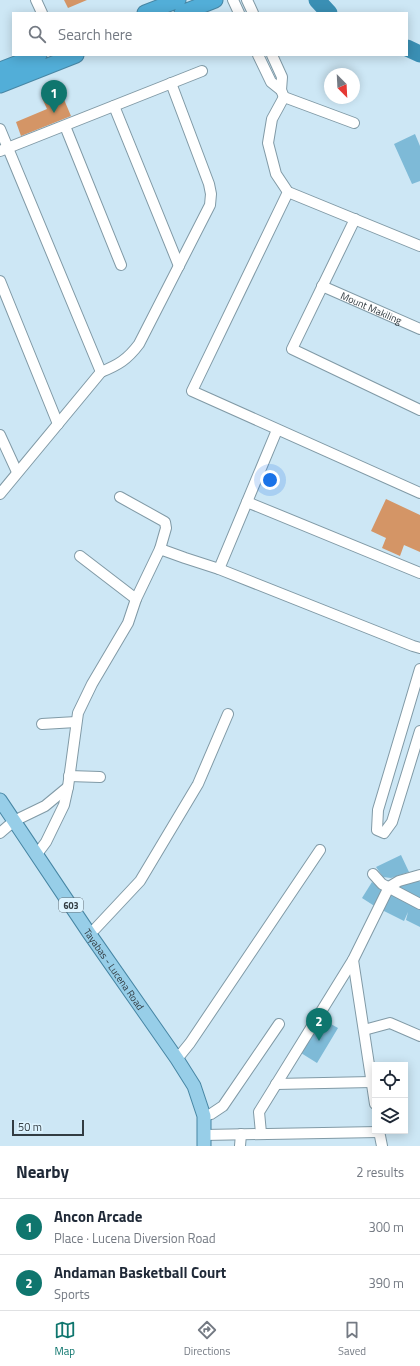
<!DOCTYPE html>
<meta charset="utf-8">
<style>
body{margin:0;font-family:"Titillium Web",sans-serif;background:#f6f6f7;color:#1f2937}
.controls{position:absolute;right:12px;bottom:12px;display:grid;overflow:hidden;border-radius:0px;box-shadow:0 2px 10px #0003}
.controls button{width:36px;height:36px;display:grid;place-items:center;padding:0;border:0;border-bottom:1px solid #e0e1e3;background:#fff;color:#1f2937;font:20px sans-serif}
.compass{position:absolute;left:324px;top:68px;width:36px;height:36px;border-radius:50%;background:#fff;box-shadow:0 2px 10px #0003;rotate:156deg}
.scale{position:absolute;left:12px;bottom:10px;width:72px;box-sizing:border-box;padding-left:4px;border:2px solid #323c42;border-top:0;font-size:11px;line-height:14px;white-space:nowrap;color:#323c42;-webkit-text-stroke:3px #def4ff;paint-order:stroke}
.you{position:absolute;left:270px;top:480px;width:14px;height:14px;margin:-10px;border:3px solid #fff;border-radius:50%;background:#1a73e8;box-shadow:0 0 0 6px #1a73e833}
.badge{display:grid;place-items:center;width:26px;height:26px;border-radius:50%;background:#0f766e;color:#fff;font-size:13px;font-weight:700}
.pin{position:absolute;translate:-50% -33px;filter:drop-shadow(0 1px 2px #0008)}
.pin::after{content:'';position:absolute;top:21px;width:14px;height:12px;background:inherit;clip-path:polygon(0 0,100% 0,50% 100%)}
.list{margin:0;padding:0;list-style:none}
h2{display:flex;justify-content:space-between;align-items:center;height:52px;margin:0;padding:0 16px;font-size:17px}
h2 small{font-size:13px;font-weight:400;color:#747a83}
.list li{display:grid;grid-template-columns:26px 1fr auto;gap:12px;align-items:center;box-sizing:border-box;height:56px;padding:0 16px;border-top:1px solid #e0e1e3}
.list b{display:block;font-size:15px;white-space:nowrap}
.list p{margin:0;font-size:13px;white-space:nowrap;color:#747a83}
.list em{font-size:13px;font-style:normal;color:#747a83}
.icon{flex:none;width:22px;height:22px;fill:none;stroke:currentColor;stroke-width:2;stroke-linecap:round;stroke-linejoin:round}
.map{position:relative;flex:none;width:420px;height:1146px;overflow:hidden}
.search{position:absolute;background:#fff;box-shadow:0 2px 10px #0003;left:12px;right:12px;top:12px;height:44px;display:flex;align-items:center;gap:10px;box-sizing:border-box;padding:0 14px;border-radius:0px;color:#747a83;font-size:15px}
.sheet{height:164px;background:#fff}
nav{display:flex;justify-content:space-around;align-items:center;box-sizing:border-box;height:56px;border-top:1px solid #e0e1e3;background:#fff;font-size:11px;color:#747a83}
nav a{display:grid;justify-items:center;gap:2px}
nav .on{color:#0f766e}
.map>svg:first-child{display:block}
</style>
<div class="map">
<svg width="420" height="1146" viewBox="0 0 420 1146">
<rect width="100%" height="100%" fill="#cde7f5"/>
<!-- green -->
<path fill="#7ebad7" d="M415,134L420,146V181L412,184L394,144Z
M401,855L409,872L391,878L383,877L376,867Z
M417,878L420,882V900L391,888Z
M372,882L386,892L376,907L362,898Z
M393,891L420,906V927L406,920L408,912L404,921L382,910Z
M322,1019L338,1028L317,1063L301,1053Z"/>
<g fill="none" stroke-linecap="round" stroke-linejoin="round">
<!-- river -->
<path stroke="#3a8fb4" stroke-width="17" d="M317,0L329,13
M407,48L420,54"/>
</g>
<!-- building -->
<path fill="#d49566" d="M64,0H87L68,8Z
M60,90L71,116L21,136L16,122L47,109L42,98Z
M386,499L420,515V552L404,545L400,556L382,548L386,538L371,531Z"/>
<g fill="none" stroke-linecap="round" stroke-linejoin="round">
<!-- minor casing -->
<g stroke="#819aa6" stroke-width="12">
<g id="minor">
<path d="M36,0L42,13"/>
<path d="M233,0L239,13"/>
<path d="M247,0L253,13"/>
<path d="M258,55L271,82L281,90L284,97L354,123"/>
<path d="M272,55L282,77L281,90"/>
<path d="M284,97L272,119L268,143L276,174L288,192L420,246"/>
<path d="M114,106L179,266"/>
<path d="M65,126L121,265"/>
<path d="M0,129L101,372"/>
<path d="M0,151L202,71"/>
<path d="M288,192L192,391L420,493"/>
<path d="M355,219L292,349L420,410"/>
<path d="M0,281L58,424"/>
<path id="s1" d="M322,286L420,329"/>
<path d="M0,435L17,472"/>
<path d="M0,494L101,372C118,365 127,360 139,344L210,205L211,194L209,184L171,83"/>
<path d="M120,497L165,522L166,528L160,549"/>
<path d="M247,502L420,573"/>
<path d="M80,556L136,599"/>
<path d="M219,569L277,430"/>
<path d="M420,669L378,810L377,830L384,833L392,822L420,731"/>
<path d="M42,724L76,722"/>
<path d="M69,776L100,777"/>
<path d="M0,833L14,821L45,806L68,787"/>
<path d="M37,854L46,842L64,805L68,787L78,713L92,684L128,623L136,599L160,549L185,558L219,569L413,646L420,648"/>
<path d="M373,874L382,884L420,904"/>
<path d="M89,933L95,929L140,881L198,784L228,714"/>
<path d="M353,960L375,1104"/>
<path d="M364,1030L390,1023L420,1036"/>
<path d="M177,1059L190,1043L320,850"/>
<path d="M276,1084L372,1082"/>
<path d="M204,1116L211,1114L223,1106L279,1024"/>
<path d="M379,1131L382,1146"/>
<path d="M261,1133L259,1112L353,960L389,887L399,881L420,875"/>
<path d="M204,1135L379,1132"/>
<path d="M240,1146L241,1134"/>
</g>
</g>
<!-- major casing -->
<g stroke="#4786a4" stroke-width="15">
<g id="major">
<path id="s2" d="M0,800L89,933L177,1059L194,1086L204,1116V1146"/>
</g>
</g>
<!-- highway casing -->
<g stroke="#4786a4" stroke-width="17">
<path id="highway" d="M145,13L178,0
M182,13L215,0
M0,70L39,55
M0,85L76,55"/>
</g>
<!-- minor -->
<use href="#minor" stroke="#fff" stroke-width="10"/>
<!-- major -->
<use href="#major" stroke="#97cee8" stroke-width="13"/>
<!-- highway -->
<use href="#highway" stroke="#52aed8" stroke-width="15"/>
</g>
<g text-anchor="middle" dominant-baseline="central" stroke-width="3" stroke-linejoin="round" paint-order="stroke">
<!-- shield labels -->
<rect fill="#def4ff" stroke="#66737b" stroke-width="1" x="59" y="898" width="24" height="14" rx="3"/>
<g font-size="9" font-weight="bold" fill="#323c42">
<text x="71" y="905">603</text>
</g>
<!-- street labels -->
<g font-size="10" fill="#323c42" stroke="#def4ff">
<text stroke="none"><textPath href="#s1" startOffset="54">Mount Makiling</textPath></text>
<text stroke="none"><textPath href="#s2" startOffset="204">Tayabas - Lucena Road</textPath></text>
</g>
</g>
</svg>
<div class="controls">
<button><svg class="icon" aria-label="locate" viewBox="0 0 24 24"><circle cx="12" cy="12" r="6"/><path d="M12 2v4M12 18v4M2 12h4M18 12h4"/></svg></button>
<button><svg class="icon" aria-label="layers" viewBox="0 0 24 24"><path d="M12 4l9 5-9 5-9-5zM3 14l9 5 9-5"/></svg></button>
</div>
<svg class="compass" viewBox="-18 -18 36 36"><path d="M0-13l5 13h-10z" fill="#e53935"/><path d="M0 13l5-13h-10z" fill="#747a83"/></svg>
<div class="scale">50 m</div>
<div class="you"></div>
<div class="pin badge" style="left:54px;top:113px">1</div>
<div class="pin badge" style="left:319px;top:1041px">2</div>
<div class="search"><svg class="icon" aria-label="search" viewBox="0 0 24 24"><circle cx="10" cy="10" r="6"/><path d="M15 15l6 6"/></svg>Search here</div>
</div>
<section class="sheet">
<h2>Nearby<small>2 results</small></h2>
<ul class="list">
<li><span class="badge">1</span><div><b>Ancon Arcade</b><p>Place · Lucena Diversion Road</p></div><em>300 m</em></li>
<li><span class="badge">2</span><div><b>Andaman Basketball Court</b><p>Sports</p></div><em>390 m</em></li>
</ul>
</section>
<nav>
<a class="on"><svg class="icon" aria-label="map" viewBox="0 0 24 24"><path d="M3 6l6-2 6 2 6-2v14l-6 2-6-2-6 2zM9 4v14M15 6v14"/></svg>Map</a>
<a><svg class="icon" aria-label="directions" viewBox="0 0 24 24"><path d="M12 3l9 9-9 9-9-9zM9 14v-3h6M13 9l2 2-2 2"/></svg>Directions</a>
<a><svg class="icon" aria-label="saved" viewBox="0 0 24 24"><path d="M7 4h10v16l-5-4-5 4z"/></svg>Saved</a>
</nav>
